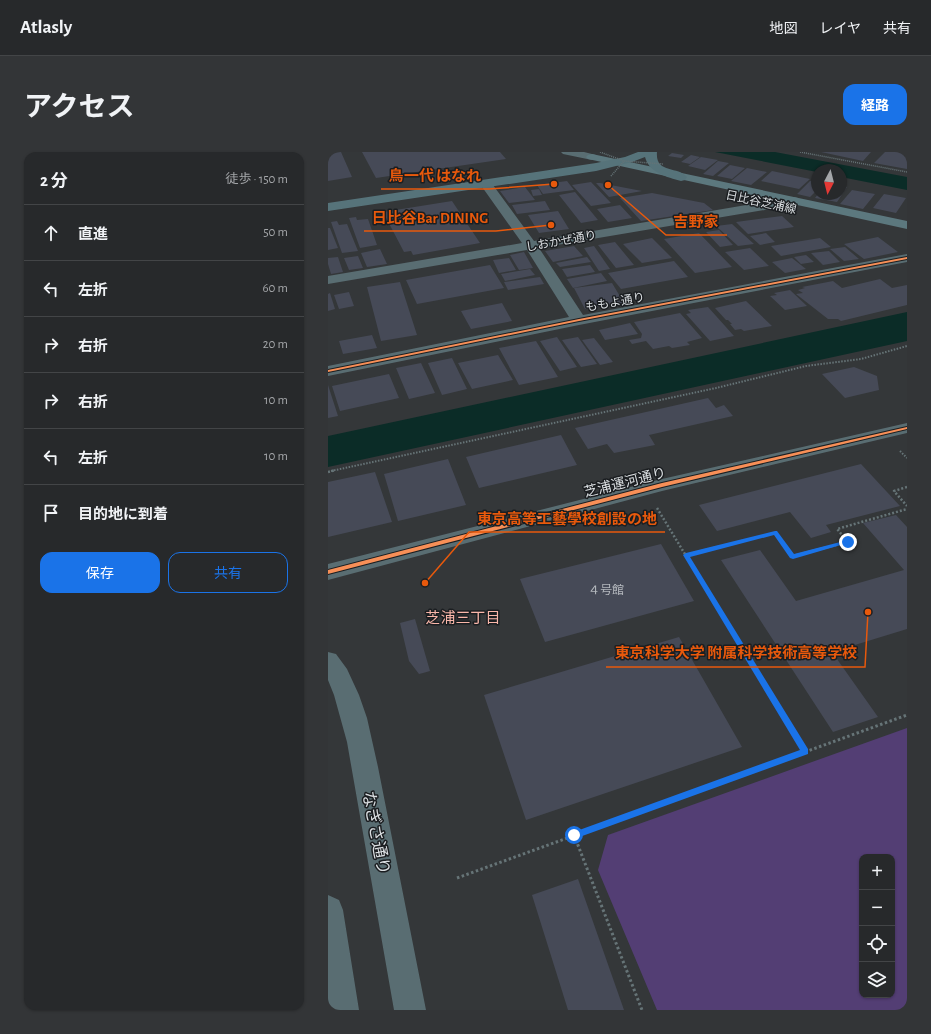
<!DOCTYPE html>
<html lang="ja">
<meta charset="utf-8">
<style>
body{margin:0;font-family:"Alegreya Sans","Noto Sans JP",sans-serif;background:#333537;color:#f1f3f6}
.controls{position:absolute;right:12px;bottom:12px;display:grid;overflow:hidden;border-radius:8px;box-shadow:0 1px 3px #0004}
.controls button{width:36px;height:36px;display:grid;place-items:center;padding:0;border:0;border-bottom:1px solid #434547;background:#27292b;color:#f1f3f6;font:20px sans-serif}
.compass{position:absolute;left:483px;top:12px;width:36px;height:36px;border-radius:50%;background:#27292b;box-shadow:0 1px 3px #0004;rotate:187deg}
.stop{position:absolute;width:12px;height:12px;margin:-9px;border:3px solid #1a73e8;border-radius:50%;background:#fff}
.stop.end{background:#1a73e8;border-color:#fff;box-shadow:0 1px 4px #0008}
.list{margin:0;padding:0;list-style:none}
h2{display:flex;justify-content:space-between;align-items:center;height:52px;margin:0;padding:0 16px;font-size:17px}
h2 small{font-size:13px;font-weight:400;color:#a4a6a9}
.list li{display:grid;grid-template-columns:26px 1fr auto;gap:12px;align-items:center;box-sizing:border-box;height:56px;padding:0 16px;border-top:1px solid #434547}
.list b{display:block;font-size:15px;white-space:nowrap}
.list em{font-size:13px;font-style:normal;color:#a4a6a9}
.actions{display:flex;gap:8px;padding:12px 16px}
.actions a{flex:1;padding:9px 0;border:1px solid #1a73e8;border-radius:12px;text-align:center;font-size:14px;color:#1a73e8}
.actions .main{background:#1a73e8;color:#fff}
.icon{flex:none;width:22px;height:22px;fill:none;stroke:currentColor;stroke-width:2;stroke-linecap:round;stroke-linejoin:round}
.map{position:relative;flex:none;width:579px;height:858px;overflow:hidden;border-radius:12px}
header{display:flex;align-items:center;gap:24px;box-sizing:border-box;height:56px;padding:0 20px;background:#27292b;border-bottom:1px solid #434547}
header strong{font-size:19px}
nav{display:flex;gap:22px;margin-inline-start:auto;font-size:14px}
.intro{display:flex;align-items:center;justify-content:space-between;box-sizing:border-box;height:96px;padding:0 24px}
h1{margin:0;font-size:28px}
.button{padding:10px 18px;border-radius:12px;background:#1a73e8;color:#fff;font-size:14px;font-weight:700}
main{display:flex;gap:24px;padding:0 24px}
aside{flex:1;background:#27292b;border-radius:12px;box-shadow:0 1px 3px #0004}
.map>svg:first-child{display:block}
</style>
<header>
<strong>Atlasly</strong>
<nav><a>地図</a><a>レイヤ</a><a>共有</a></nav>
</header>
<div class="intro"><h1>アクセス</h1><a class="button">経路</a></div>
<main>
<aside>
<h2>2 分<small>徒歩 · 150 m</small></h2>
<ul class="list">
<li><svg class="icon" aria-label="ahead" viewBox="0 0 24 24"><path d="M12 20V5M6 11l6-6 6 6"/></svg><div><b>直進</b></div><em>50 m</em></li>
<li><svg class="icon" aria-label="left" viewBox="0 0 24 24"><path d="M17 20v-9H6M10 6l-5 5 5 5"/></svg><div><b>左折</b></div><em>60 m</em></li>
<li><svg class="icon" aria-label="right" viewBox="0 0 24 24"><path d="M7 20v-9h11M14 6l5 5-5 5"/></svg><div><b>右折</b></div><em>20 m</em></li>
<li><svg class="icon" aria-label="right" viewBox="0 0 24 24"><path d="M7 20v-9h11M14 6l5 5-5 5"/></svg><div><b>右折</b></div><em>10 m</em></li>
<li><svg class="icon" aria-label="left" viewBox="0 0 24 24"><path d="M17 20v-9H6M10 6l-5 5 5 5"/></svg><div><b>左折</b></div><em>10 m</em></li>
<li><svg class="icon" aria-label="arrive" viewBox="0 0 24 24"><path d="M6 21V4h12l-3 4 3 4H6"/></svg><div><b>目的地に到着</b></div></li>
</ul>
<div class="actions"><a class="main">保存</a><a>共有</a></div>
</aside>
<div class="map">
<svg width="579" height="858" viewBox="0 0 579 858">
<rect width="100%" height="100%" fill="#343739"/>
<!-- green -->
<path fill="#533e74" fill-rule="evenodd" d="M579,576V858H329L270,718L280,683ZM534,705H564V843H534Z"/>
<!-- water -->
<path fill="#0b2c27" d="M387,0H447L579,25V38L513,25V18H489V20Z
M579,160V189L0,315V284Z"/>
<!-- building -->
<path fill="#464a57" d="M13,0L24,25L0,29V1Z
M34,0H172L178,7L48,26Z
M493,0H543L535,9Z
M557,0H579V17L546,11Z
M344,1L356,3L353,6L340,4Z
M363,3L372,5L362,12L353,10Z
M373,5L390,8L377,18L360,14Z
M390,9L401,11L385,24L375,22Z
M402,13L417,16L404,27L389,24Z
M419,16L439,20L423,33L403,29Z
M444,19L482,27L471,37L433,29Z
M239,29L246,38L215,42L209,33Z
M482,29L489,30V38L482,45L469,42Z
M263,30L283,51L263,54L244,33Z
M268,31H272L314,39L281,45Z
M513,34L519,35L509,50L487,46L490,42H513Z
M197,35L207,48L181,51L172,39Z
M211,37L214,43L205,44L203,38Z
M524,38L547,42L535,57L512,52Z
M247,40L270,68L253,71L231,43Z
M324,41L376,51L385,58L313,69L292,46Z
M556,42L578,46L568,61L545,56Z
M124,49L152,91L85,103L83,99L76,100L55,60Z
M217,49L222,58L189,62L184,53Z
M292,53L304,66L280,70L269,57Z
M230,59L241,77L211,81L200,63Z
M454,64L466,75L420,82L408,70Z
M28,65L29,68L40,67L49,93L32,96L21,66Z
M9,69L11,73L19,72L30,99L14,101L3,70Z
M404,72L426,92L410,94L388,74Z
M0,76H2L10,96L0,98Z
M391,78L405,93L392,95L378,80Z
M371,81L404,115L367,121L336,87Z
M438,81L447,90L432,93L422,84Z
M550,85L570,100L536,107L516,92Z
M324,86L344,106L314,111L295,92Z
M492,86L503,95L453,104L443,94Z
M287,90L306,113L288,116L270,93Z
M246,94L255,104L225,110L217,99Z
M266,94L282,117L271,119L256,96Z
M517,95L531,107L516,109L502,97Z
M422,96L441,114L416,118L397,100Z
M52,97L59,112L39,115L33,101Z
M501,99L512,110L495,113L483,101Z
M196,100L205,116L191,118L182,103Z
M478,103L486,110L473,112L466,105Z
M30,104L35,116L21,118L16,106Z
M10,105L15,120L3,122L0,112V106Z
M259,105L263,110L232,115L228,111Z
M181,106L188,118L171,121L165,108Z
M464,106L478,117L457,121L444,110Z
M346,109L360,125L293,137L280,121Z
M162,113L176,136L89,152L78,128Z
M262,113L267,120L239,125L234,117Z
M202,117L207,123L177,129L173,122Z
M273,121L279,129L245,136L239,127Z
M212,125L216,132L180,138L176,130Z
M552,127L564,136L579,133V153L513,169L510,167H500L468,142L475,141L470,138L477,136L474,135L505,129L514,136Z
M72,130L89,183L53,189L39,135Z
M284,131L296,151L257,157L246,136Z
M462,138L479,154L457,158L442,144L449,143L446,141Z
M21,140L26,154L11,157L6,143Z
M2,141L7,157L0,159V142Z
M418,149L444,174L416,179L413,177L407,178L402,172H404L400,168H398L387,156Z
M174,151L184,169L143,177L133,159Z
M380,155L406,184L382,189L358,162L363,161L360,158Z
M352,161L374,186L359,190L362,193L344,196L341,194L325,197L318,189L304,192L301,188L313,186L314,182L306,170Z
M302,171L310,182L277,188L271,178Z
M44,183L49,196L15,202L11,189Z
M229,185L249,215L232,219L212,189Z
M250,185L269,212L253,215L234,188Z
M266,186L285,210L272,213L254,188Z
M208,189L230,225L191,233L171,196Z
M170,203L185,228L144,237L130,211Z
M124,206L139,237L114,243L100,211Z
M93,211L107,241L81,247L68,216Z
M526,215L549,224L551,238L517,246L494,222Z
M61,222L71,246L12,259L4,234Z
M0,233L10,264L0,266Z
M380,246L388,256L396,253L405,264L321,283L327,293L286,301L279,292L260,297L247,276Z
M233,283L249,313L151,336L138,305Z
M120,307L138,353L70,369L56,322Z
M533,312L572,354L498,373L503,380L483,386L462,360L389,379L371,353Z
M47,320L64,370L0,385V330Z
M568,363L579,375V477L504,500L550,565L505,580L393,408L432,398L468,449L576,418L535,371Z
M333,392L366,449L217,490L192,427Z
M87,467L102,519L95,521L91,522L81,509L72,471Z
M351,485L414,595L198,668L156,543Z
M250,727L296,858H240L204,743Z"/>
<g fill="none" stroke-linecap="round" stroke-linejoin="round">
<!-- path-far3 -->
<path stroke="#667477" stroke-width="1.5" stroke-dasharray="1 1" stroke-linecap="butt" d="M472,0L579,20"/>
<!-- path-far2 -->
<path stroke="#667477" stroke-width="2" stroke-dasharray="1.5 1.5" stroke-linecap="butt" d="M572,299L579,306
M3,319L388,236L478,214L533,207L579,194"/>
<!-- path-far1 -->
<path stroke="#667477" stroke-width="2.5" stroke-dasharray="2 2" stroke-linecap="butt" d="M0,320L8,318
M579,335L566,339L579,354
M329,356L449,554
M358,403L447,381L465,404L520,390L509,377L579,357"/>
<!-- path -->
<path stroke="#667477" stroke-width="3" stroke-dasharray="2.5 2.5" stroke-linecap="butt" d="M448,553L477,600
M246,683L314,858
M129,726L579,563"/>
<!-- minor -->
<path fill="#596d72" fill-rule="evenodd" d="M233,0H256L268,3L270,5L268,7L264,8L235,2Z
M158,28L162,29L206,89L466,45L470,46L472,49L470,52L466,53L211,96L255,163L579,102V110L251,173L0,224V214L241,165L199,98L0,132V124L194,91L152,32L154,29Z"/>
<!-- tertiary -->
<path fill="#596d72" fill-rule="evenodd" d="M579,271V281L334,339L0,428V412L334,327Z
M0,500L8,502L19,517L31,543L39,566L50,615L98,858H66L19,590L6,543L0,528Z
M0,743L11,748L15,758L31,858H0Z"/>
<!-- secondary -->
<path fill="#5c787e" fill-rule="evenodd" d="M264,2L579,69V77L260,7L258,5L260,3Z"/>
<!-- primary -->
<path fill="#56737a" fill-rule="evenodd" d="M310,0H329C327,22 350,14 359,25L357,28L353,29C339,25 321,21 317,5L304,10L268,19L0,59V51L268,11L297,5Z"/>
<!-- path-bridge -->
<path stroke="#667477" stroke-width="1.5" stroke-dasharray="1 1" stroke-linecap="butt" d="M272,0L296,9L335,12
M283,24L296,9"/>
<!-- cycleway casing -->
<g stroke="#1b1e21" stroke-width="2">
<path id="cycleway" d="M579,105V107L251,169L0,220V218L251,167Z
M579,275V277L334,335L0,422V418L334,331Z"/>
</g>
<!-- cycleway -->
<use href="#cycleway" fill="#f78f57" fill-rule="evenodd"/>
</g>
<!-- route -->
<path fill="#1a73e8" d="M447,379H449L466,402L520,388L523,390L465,407L462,406L446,383L362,405L480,597V602L246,687L243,686L242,683L243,681L472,598L355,403L358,401Z"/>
<g text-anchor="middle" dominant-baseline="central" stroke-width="3" stroke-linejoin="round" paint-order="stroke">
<!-- far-street labels -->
<g font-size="12" fill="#dadee1" stroke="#1b1e21">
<text transform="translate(433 50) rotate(12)">日比谷芝浦線</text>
<text transform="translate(233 89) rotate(-10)">しおかぜ通り</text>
<text transform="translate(287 150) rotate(-10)">ももよ通り</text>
</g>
<!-- number labels -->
<g font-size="12" fill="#b5b9be">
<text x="278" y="438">４号館</text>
</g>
<!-- street labels -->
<g font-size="14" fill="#dadee1" stroke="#1b1e21">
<text transform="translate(297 331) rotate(-14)">芝浦運河通り</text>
</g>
<!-- neighbourhood labels -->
<g font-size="15" fill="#fab7aa" stroke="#1b1e21">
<text x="135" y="466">芝浦三丁目</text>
</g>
<!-- near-street labels -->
<g font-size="17" fill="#dadee1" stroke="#1b1e21">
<text transform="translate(48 681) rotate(79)">なぎさ通り</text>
</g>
</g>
<!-- callouts -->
<path fill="none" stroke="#e8590c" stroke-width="1.5" d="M226 32L161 37H53M223 73L168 79H36M280 33L338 83H399M97 431L141 380H337M540 460L537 515H278"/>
<g fill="#e8590c" stroke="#1b1e21" stroke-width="1.5">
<circle cx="226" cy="32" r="4"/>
<circle cx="223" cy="73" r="4"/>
<circle cx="280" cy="33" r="4"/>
<circle cx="97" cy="431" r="4"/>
<circle cx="540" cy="460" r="4"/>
</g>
<g font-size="15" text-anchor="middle" font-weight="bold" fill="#e8590c" stroke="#1b1e21" stroke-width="3" stroke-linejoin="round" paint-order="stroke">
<text x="107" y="29">鳥一代 はなれ</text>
<text x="102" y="71">日比谷Bar DINING</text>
<text x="368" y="75">吉野家</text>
<text x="239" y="372">東京高等工藝學校創設の地</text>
<text x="408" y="506">東京科学大学 附属科学技術高等学校</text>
</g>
</svg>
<div class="controls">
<button>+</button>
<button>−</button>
<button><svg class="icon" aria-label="locate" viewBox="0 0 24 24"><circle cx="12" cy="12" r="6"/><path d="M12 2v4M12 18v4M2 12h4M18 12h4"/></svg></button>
<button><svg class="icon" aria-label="layers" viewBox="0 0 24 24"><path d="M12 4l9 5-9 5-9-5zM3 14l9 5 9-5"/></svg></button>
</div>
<svg class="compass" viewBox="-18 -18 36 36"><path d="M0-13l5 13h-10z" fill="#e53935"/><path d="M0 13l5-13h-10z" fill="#a4a6a9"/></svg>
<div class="stop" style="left:246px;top:683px"></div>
<div class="stop end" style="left:520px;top:390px"></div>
</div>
</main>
